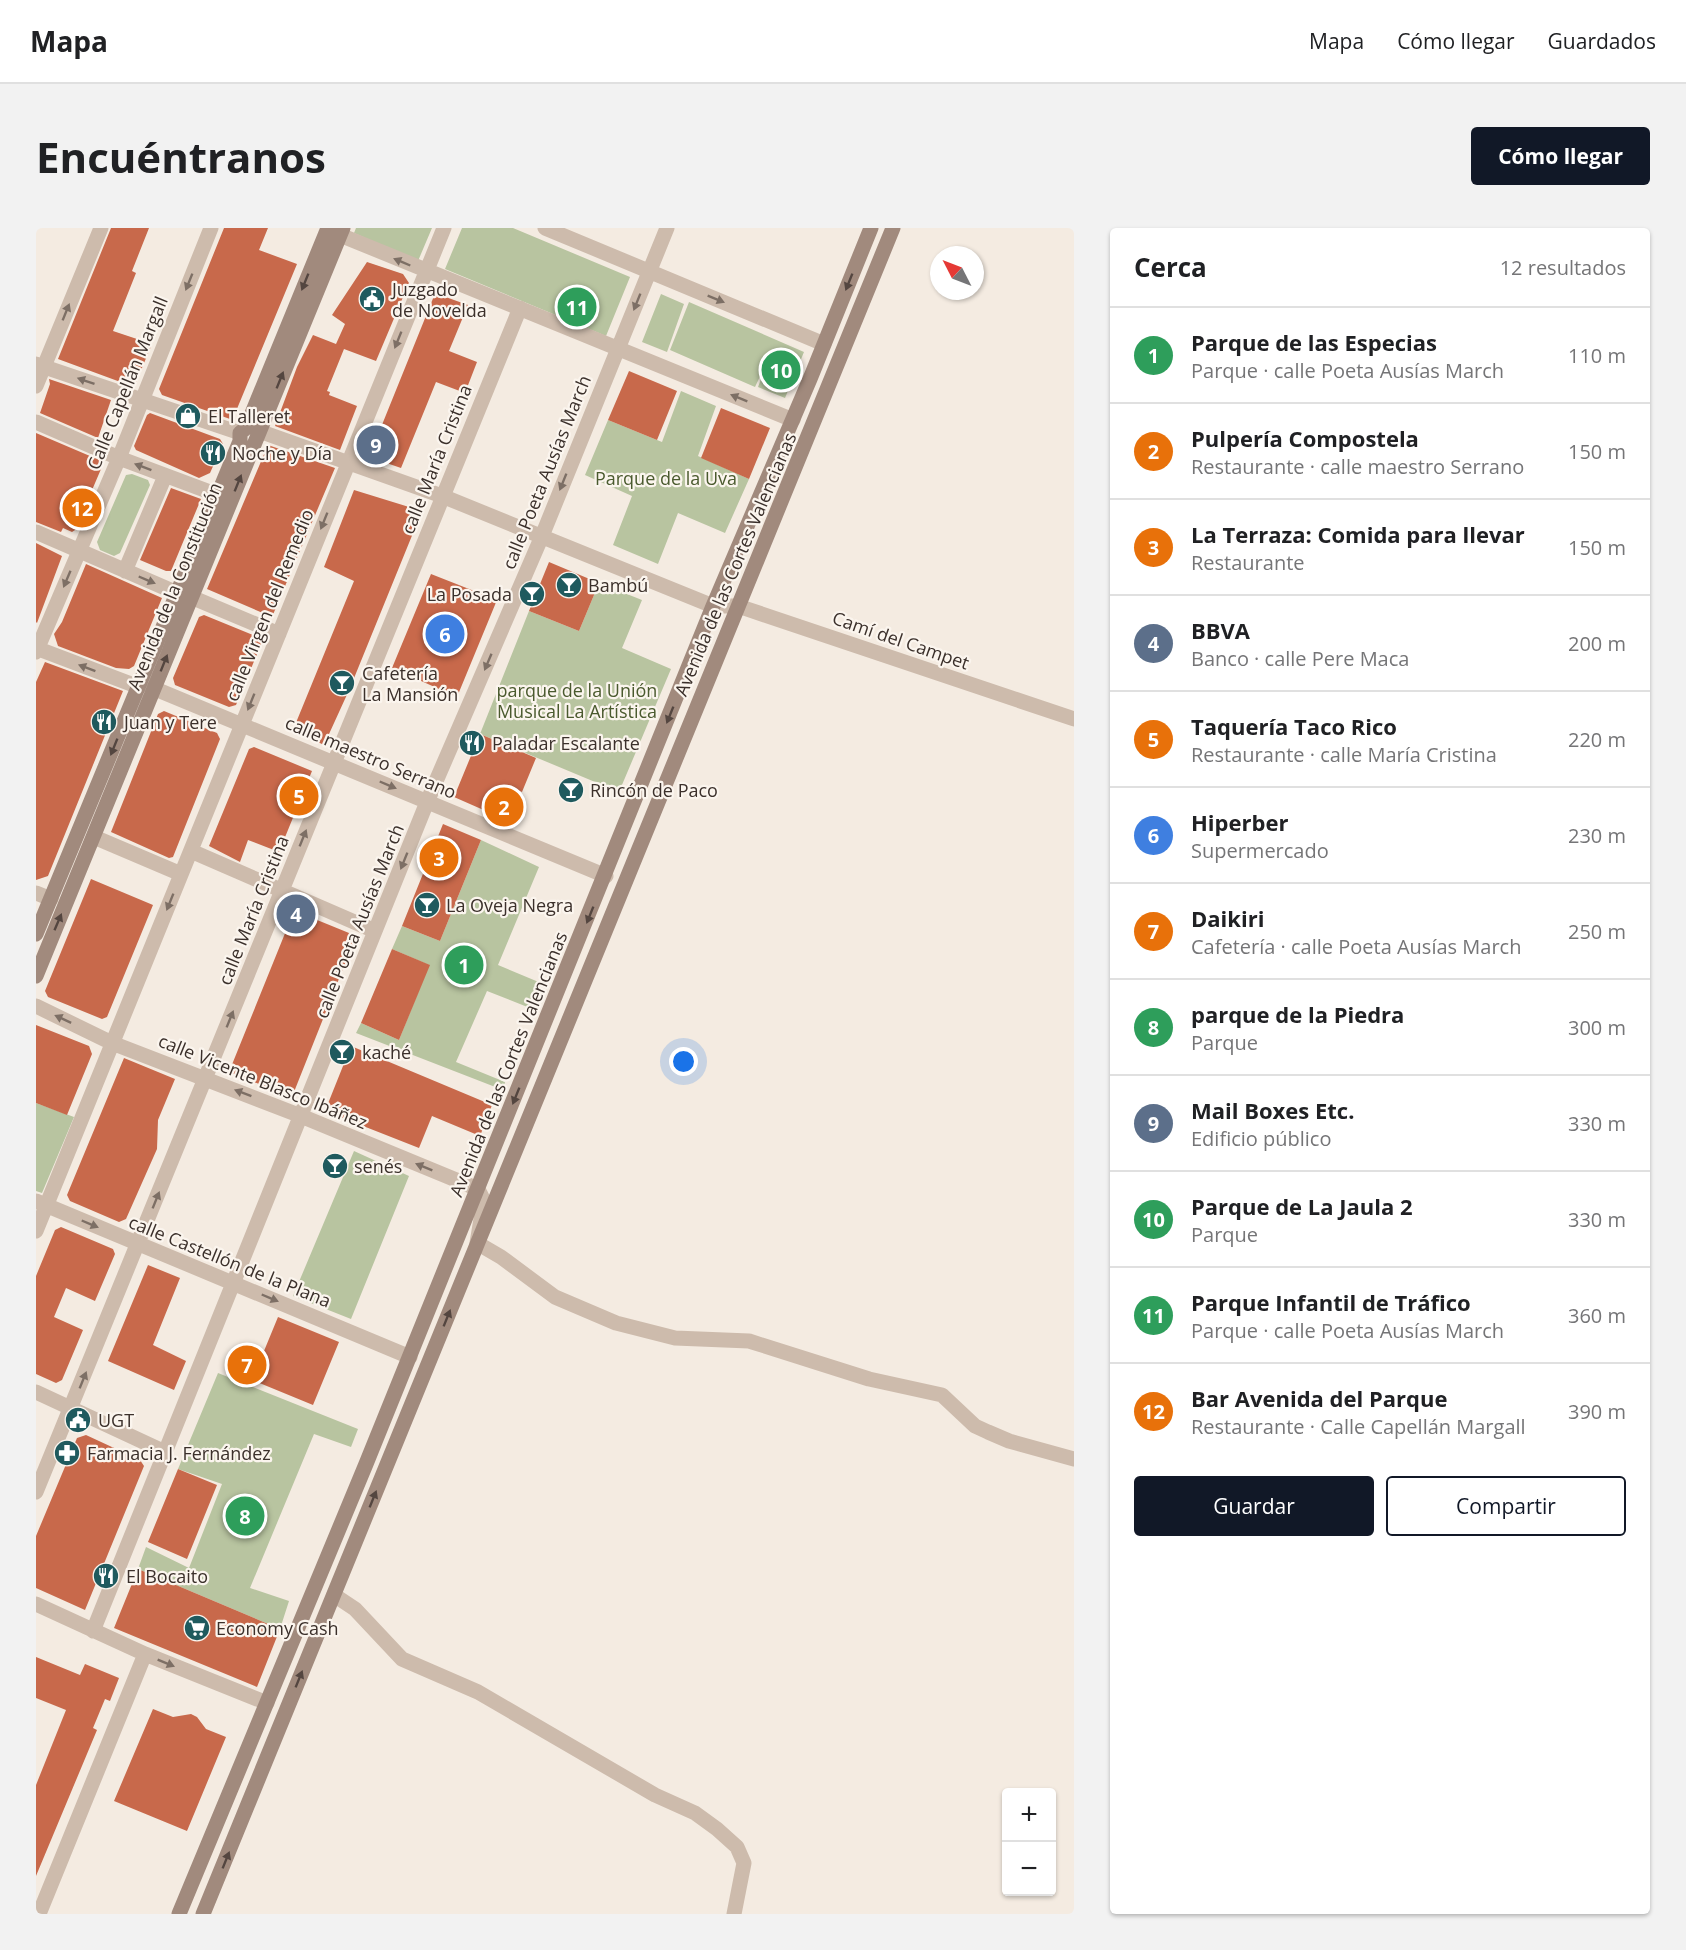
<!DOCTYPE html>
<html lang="es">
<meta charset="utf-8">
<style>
body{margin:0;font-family:"Open Sans",sans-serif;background:#f2f2f2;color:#202124}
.controls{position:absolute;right:18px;bottom:18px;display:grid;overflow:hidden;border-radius:6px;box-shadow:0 2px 4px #0004}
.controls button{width:54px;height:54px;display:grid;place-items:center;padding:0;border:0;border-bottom:2px solid #e0e0e0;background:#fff;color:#202124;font:30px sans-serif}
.compass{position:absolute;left:894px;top:18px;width:54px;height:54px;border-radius:50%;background:#fff;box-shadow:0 2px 4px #0004;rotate:312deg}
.you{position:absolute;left:648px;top:834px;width:21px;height:21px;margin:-15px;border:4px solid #fff;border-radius:50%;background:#1a73e8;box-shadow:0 0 0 9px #1a73e833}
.badge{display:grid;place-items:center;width:39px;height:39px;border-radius:50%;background:#111827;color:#fff;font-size:20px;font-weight:700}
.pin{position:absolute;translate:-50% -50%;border:3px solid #fff;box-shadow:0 2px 6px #0006}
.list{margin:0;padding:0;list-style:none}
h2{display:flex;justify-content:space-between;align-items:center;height:78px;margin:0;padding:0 24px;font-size:26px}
h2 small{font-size:20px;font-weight:400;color:#757577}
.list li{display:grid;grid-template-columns:39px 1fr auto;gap:18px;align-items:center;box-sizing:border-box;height:96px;padding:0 24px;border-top:2px solid #e0e0e0}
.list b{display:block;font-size:22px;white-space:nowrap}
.list p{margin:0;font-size:20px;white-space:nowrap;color:#757577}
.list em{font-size:20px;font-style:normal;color:#757577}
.actions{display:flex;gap:12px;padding:18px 24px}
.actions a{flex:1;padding:14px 0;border:2px solid #111827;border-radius:6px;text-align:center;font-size:21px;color:#111827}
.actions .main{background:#111827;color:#fff}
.map{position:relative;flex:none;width:1038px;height:1686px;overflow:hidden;border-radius:6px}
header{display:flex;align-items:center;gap:36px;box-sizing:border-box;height:84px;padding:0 30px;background:#fff;border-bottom:2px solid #e0e0e0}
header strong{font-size:28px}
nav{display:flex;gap:33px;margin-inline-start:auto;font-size:21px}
.intro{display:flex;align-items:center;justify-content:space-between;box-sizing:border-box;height:144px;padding:0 36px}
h1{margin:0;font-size:42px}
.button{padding:15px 27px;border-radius:6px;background:#111827;color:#fff;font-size:21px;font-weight:700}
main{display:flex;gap:36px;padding:0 36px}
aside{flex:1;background:#fff;border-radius:6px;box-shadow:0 2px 4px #0004}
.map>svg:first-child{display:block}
</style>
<header>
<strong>Mapa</strong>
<nav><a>Mapa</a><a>Cómo llegar</a><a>Guardados</a></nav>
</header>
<div class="intro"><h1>Encuéntranos</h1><a class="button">Cómo llegar</a></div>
<main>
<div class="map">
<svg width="1038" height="1686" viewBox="0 0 1038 1686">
<rect width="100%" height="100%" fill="#f4ebe1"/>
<!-- green -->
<path fill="#b8c4a0" d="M320,0H396L382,33L318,5Z
M426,0H477L594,49L570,108L409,41Z
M625,66L648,76L631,124L606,114Z
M653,74L768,124L749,170L722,159L735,125L719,159L634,122Z
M645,163L680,178L662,228L713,251L689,305L642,285L622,336L577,317L596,268L549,247L572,192L626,214Z
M96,246L112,252L114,257L84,325L78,328L64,322L61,314L90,247Z
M563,355L606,372L586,420L635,441L583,564L444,506L493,383L543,403Z
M445,612L503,639L462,737L505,755L494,780L451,763L420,834L469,854L467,862L320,805L325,795L363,812L393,737L356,721L366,698L404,713Z
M0,875L38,889L6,965L0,963Z
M318,923L373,948L315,1091L257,1068Z
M182,1145L322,1201L315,1219L278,1206L214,1360L253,1373L244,1401L102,1341L110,1319L153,1340L186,1256L142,1241Z"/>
<!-- building -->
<path fill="#c8694b" d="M75,0H113L96,43L100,45L77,103L116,116L98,159L22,131Z
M188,0H232L223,22L261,36L198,188L194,191L126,167L123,161Z
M331,34L367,46L373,55L340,133L308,121L291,163L294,164L293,167L321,178L304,222L239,198L261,139L277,107L300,116L309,96L296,87Z
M404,67L432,77L413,123L441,134L429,165L400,154L365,240L333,229L398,68Z
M593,143L641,163L621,212L572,192Z
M13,151L75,172L62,210L4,185L14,156Z
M685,180L734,200L713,251L665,230Z
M114,185L184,211L187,216L174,245L163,250L100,222L98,218L111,187Z
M0,205L68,234L39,302L36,304L27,300L25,304L0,294Z
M232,217L299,240L236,389L171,361Z
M135,260L165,271L135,343H130L104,332Z
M318,262L386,283L314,460L288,517L257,502L318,353L288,339Z
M0,315L26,328L1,395L0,394Z
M513,334L563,355L543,403L493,383Z
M50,336L126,370L98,438L93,441L80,440L22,418L18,406L26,394Z
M395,346L461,372L421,469L356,440Z
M168,387L222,409L226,414L200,477L193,479L139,457L137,450L163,389Z
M9,434L87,463L12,648L0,652V454Z
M128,483L181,505L184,511L137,629L133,630L75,604L122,486Z
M444,506L500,530L486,564L481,562L468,591L418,569Z
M218,519L276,543L243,624L212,612L204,634L173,618L213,521Z
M407,596L445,612L404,713L366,698Z
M55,651L117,677L71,789L66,791L12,769L9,763Z
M264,685L313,705L318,713L256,869L193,844L256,688Z
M356,721L394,737L363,812L325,795Z
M0,797L53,818L56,826L31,887L0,875Z
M315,818L456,877L444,908L396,888L383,920L289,883Z
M88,830L139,851L122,892L121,921L90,991L83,994L34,973L31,967Z
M25,999L77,1021L79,1026L59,1073L30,1060L18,1089L47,1102L26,1152L20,1155L0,1146V1048L19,1002Z
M112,1037L144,1050L117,1117L150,1133L138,1162L72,1133Z
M242,1089L303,1114L277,1177L216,1152Z
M50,1207L104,1232L108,1238L49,1382L0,1360V1308L41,1210Z
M142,1241L181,1257L151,1331L112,1314Z
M102,1341L244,1401L221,1459L78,1400Z
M0,1429L44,1447L49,1436L83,1450L74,1473L69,1471L57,1500L61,1502L0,1648V1557L30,1482L0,1470Z
M117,1481L137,1489L155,1486L161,1489L170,1501L190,1509L151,1603L78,1573Z"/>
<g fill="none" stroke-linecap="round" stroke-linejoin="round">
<!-- street -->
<path stroke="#cdbbac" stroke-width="15" d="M509,0L788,116
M304,7L757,192
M0,136L204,205
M0,158L65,0
M0,194L83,230L182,267
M223,203L406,268L677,378H702L1038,491
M0,304L141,365
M89,343L129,248
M155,369L243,406
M0,420L103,459
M0,424L83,230L175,0
M117,460L570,648
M58,609L145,646
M155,623L339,703
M0,665L15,671
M0,778L76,815L265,888L442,961L448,973L441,1015L465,1029L519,1069L580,1095L639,1110L713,1113L833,1151L906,1167L939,1198L952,1204L973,1213L1038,1231
M0,973L374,1129
M0,1003L408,0
M0,1164L129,1224
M0,1264L484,80
M298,1367L319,1381L366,1431L442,1464L619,1567L659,1585L681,1601L701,1619L708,1635L698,1686
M0,1376L109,1426L231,1475
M57,1403L391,574L506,308L631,0
M3,1686L109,1426"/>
<!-- secondary -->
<path stroke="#a18a7d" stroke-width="15" d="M0,706L204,213V205L210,200L292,0
M0,748L307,0
M143,1686L330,1236L677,378L774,151L835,0
M167,1686L857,0"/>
</g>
<!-- one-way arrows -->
<defs><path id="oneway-solid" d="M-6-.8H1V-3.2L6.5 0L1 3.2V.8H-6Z" transform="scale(1.5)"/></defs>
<g fill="#7d6f65">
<use href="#oneway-solid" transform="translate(366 34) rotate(-157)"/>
<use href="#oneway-solid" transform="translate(153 54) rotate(112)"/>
<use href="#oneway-solid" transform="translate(680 71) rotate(22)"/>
<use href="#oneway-solid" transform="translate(601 74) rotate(112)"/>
<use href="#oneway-solid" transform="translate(30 84) rotate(-68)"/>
<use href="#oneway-solid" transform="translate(362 112) rotate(112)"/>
<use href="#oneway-solid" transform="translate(50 153) rotate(-161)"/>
<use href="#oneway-solid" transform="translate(703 170) rotate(-158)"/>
<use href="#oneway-solid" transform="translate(107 239) rotate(-159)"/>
<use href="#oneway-solid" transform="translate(527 254) rotate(112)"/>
<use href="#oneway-solid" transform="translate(288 293) rotate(112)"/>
<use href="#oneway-solid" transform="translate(31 351) rotate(113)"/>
<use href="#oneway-solid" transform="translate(111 352) rotate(23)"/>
<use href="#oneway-solid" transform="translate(452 434) rotate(113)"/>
<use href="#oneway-solid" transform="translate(51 440) rotate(-159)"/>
<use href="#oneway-solid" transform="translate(215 474) rotate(112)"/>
<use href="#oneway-solid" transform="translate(352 557) rotate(23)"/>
<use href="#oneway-solid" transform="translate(267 610) rotate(-68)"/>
<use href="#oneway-solid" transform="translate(368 633) rotate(112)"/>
<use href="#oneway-solid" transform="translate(134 674) rotate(112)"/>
<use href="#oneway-solid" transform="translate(27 791) rotate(-155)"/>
<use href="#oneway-solid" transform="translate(194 791) rotate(-68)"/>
<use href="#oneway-solid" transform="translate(207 865) rotate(-159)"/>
<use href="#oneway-solid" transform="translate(388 939) rotate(-158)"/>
<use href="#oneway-solid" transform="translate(120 972) rotate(-68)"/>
<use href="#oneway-solid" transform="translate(54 996) rotate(23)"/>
<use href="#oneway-solid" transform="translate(234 1070) rotate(23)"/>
<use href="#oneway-solid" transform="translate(47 1152) rotate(-68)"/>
<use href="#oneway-solid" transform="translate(130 1435) rotate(22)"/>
</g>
<g fill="#544640">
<use href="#oneway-solid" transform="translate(269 54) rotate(112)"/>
<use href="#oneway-solid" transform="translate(813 54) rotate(112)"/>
<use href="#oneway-solid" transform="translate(244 152) rotate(-68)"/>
<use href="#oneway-solid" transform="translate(202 255) rotate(-68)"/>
<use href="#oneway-solid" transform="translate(128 435) rotate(-68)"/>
<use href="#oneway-solid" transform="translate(634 487) rotate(112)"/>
<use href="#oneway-solid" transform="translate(78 519) rotate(112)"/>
<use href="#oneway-solid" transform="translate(554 687) rotate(112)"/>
<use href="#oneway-solid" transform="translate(22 694) rotate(-67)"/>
<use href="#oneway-solid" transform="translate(480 868) rotate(112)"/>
<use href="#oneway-solid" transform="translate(411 1090) rotate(-68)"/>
<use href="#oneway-solid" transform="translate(337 1271) rotate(-68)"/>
<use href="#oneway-solid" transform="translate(263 1451) rotate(-68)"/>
<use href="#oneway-solid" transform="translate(190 1632) rotate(-68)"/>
</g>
<!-- icons -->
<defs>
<g id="civic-disc" transform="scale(1.35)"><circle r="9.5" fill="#1f5a5e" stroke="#fbf5ee"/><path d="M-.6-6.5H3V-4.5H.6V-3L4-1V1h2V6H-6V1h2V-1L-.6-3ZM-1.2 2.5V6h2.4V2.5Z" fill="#fff"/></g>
<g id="shop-disc" transform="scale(1.35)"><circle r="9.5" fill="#1f5a5e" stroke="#fbf5ee"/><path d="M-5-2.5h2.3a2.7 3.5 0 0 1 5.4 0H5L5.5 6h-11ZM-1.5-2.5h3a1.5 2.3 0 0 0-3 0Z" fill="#fff"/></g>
<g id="restaurant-disc" transform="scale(1.35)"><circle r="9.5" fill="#1f5a5e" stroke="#fbf5ee"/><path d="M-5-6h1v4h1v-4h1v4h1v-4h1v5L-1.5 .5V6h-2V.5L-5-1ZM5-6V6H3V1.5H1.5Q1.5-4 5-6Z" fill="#fff"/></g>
<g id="bar-disc" transform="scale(1.35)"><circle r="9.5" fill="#1f5a5e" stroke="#fbf5ee"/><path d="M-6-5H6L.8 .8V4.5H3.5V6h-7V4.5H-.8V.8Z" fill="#fff"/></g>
<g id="pharmacy-disc" transform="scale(1.35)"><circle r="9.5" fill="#1f5a5e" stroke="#fbf5ee"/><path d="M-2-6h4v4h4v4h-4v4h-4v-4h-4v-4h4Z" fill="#fff"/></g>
<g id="supermarket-disc" transform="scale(1.35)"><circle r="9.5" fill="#1f5a5e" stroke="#fbf5ee"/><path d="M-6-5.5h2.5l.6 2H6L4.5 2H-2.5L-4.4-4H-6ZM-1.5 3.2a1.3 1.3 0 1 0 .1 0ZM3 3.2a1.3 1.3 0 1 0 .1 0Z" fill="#fff"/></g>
</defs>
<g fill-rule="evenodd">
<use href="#civic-disc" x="336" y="71"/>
<use href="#shop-disc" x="152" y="188"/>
<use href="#restaurant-disc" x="177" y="225"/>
<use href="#bar-disc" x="533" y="357"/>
<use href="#bar-disc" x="496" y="366"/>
<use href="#bar-disc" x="306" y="455"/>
<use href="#restaurant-disc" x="68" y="494"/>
<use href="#restaurant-disc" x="436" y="515"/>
<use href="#bar-disc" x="535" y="562"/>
<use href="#bar-disc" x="391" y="677"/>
<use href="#bar-disc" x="306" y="824"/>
<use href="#bar-disc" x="299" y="938"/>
<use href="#civic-disc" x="42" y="1192"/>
<use href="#pharmacy-disc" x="31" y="1225"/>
<use href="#restaurant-disc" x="70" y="1348"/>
<use href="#supermarket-disc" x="161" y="1400"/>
</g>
<g text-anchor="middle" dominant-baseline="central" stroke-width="4.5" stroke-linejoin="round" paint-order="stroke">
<!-- poi labels -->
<g font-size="18" fill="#3b302b" stroke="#fbf5ee" text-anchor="start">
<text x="356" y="61">Juzgado<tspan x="356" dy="21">de Novelda</tspan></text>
<text x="172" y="188">El Talleret</text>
<text x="196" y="225">Noche y Día</text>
<text x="552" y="357">Bambú</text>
<text x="476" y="366" text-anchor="end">La Posada</text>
<text x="326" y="445">Cafetería<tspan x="326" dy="21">La Mansión</tspan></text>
<text x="88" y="494">Juan y Tere</text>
<text x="456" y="515">Paladar Escalante</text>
<text x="554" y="562">Rincón de Paco</text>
<text x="410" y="677">La Oveja Negra</text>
<text x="326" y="824">kaché</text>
<text x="318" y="938">senés</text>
<text x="62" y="1192">UGT</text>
<text x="51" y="1225">Farmacia J. Fernández</text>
<text x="90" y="1348">El Bocaito</text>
<text x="180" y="1400">Economy Cash</text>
</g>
<!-- street labels -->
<g font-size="18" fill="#3b302b" stroke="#fbf5ee">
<text transform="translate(91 155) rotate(-68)">Calle Capellán Margall</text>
<text transform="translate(400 231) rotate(-68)">calle María Cristina</text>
<text transform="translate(510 244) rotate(-68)">calle Poeta Ausías March</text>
<text transform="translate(699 336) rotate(-67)">Avenida de las Cortes Valencianas</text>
<text transform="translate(138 358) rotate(-68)">Avenida de la Constitución</text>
<text transform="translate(233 377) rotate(-68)">calle Virgen del Remedio</text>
<text transform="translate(865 412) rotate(19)">Camí del Campet</text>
<text transform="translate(335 529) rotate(23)">calle maestro Serrano</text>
<text transform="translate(217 682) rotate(-68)">calle María Cristina</text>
<text transform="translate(323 693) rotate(-68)">calle Poeta Ausías March</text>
<text transform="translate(472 836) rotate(-68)">Avenida de las Cortes Valencianas</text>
<text transform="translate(227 853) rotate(22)">calle Vicente Blasco Ibáñez</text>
<text transform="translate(194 1033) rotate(22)">calle Castellón de la Plana</text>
</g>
<!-- park labels -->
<g font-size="18" fill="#4a5a2e" stroke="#fbf5ee">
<text x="630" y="250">Parque de la Uva</text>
<text x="541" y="462">parque de la Unión<tspan x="541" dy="21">Musical La Artística</tspan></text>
</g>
</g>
</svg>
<div class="controls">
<button>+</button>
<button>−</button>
</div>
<svg class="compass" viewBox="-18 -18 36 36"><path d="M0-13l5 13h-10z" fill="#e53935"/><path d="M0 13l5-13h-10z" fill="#757577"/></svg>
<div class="you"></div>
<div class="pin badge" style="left:428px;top:737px;background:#2e9e5b">1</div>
<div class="pin badge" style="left:468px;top:579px;background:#e8710a">2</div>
<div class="pin badge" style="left:403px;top:630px;background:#e8710a">3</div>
<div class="pin badge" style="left:260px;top:686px;background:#5c6f8a">4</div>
<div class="pin badge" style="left:263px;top:568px;background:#e8710a">5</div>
<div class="pin badge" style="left:409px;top:406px;background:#3f7fe0">6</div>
<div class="pin badge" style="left:211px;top:1137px;background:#e8710a">7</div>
<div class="pin badge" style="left:209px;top:1288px;background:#2e9e5b">8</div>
<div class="pin badge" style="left:340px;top:217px;background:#5c6f8a">9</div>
<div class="pin badge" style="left:745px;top:142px;background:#2e9e5b">10</div>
<div class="pin badge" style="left:541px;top:79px;background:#2e9e5b">11</div>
<div class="pin badge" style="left:46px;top:280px;background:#e8710a">12</div>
</div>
<aside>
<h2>Cerca<small>12 resultados</small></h2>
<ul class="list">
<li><span class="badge" style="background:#2e9e5b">1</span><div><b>Parque de las Especias</b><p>Parque · calle Poeta Ausías March</p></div><em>110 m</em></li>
<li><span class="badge" style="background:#e8710a">2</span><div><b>Pulpería Compostela</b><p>Restaurante · calle maestro Serrano</p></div><em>150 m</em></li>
<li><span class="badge" style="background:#e8710a">3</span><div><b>La Terraza: Comida para llevar</b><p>Restaurante</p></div><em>150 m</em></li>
<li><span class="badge" style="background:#5c6f8a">4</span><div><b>BBVA</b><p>Banco · calle Pere Maca</p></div><em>200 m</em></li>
<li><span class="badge" style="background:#e8710a">5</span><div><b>Taquería Taco Rico</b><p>Restaurante · calle María Cristina</p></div><em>220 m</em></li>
<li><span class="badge" style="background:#3f7fe0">6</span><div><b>Hiperber</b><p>Supermercado</p></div><em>230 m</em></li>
<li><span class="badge" style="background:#e8710a">7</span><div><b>Daikiri</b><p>Cafetería · calle Poeta Ausías March</p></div><em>250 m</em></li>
<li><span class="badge" style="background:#2e9e5b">8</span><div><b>parque de la Piedra</b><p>Parque</p></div><em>300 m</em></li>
<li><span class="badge" style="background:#5c6f8a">9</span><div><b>Mail Boxes Etc.</b><p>Edificio público</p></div><em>330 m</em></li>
<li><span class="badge" style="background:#2e9e5b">10</span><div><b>Parque de La Jaula 2</b><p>Parque</p></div><em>330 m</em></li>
<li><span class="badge" style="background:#2e9e5b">11</span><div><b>Parque Infantil de Tráfico</b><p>Parque · calle Poeta Ausías March</p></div><em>360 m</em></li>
<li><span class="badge" style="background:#e8710a">12</span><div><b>Bar Avenida del Parque</b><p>Restaurante · Calle Capellán Margall</p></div><em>390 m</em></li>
</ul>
<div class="actions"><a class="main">Guardar</a><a>Compartir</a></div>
</aside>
</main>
